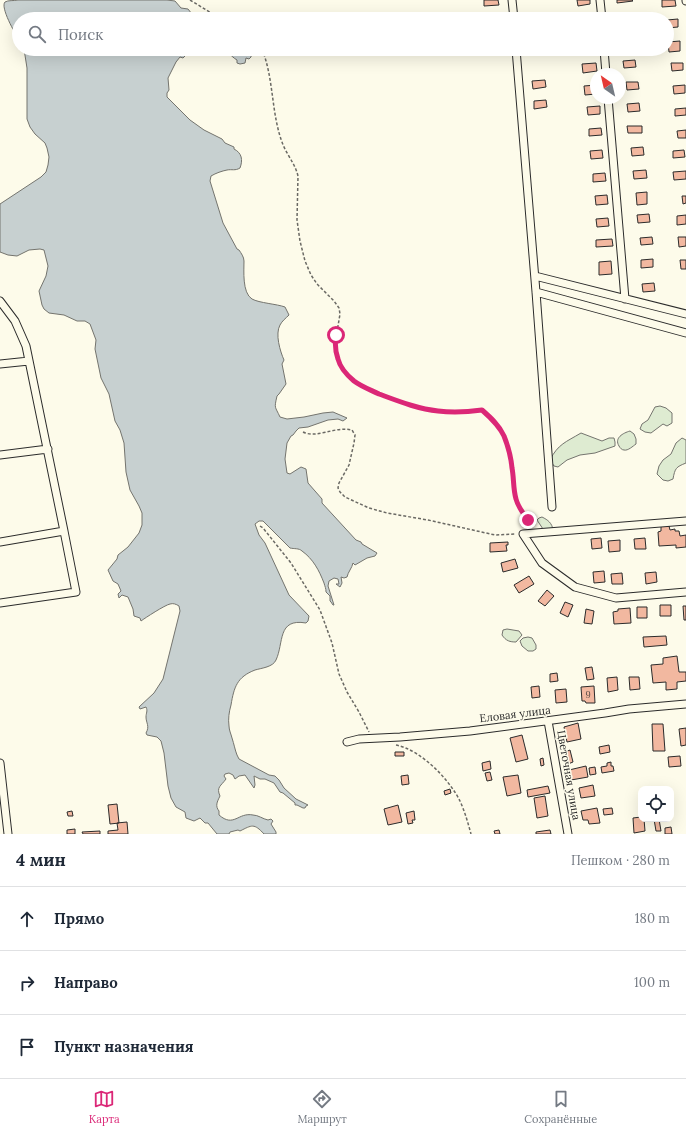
<!DOCTYPE html>
<html lang="ru">
<meta charset="utf-8">
<style>
body{margin:0;font-family:Lora,serif;background:#f2f2f3;color:#1f2937}
.controls{position:absolute;right:12px;bottom:12px;display:grid;overflow:hidden;border-radius:8px;box-shadow:0 4px 16px #0002}
.controls button{width:36px;height:36px;display:grid;place-items:center;padding:0;border:0;border-bottom:1px solid #e0e1e3;background:#fff;color:#1f2937;font:20px sans-serif}
.compass{position:absolute;left:590px;top:68px;width:36px;height:36px;border-radius:50%;background:#fff;box-shadow:0 4px 16px #0002;rotate:326deg}
.stop{position:absolute;width:12px;height:12px;margin:-9px;border:3px solid #db2777;border-radius:50%;background:#fff}
.stop.end{background:#db2777;border-color:#fff;box-shadow:0 1px 4px #0008}
.list{margin:0;padding:0;list-style:none}
h2{display:flex;justify-content:space-between;align-items:center;height:52px;margin:0;padding:0 16px;font-size:17px}
h2 small{font-size:13px;font-weight:400;color:#747a83}
.list li{display:grid;grid-template-columns:26px 1fr auto;gap:12px;align-items:center;box-sizing:border-box;height:64px;padding:0 16px;border-top:1px solid #e0e1e3}
.list b{display:block;font-size:15px;white-space:nowrap}
.list em{font-size:13px;font-style:normal;color:#747a83}
.icon{flex:none;width:22px;height:22px;fill:none;stroke:currentColor;stroke-width:2;stroke-linecap:round;stroke-linejoin:round}
.map{position:relative;flex:none;width:686px;height:834px;overflow:hidden}
.search{position:absolute;background:#fff;box-shadow:0 4px 16px #0002;left:12px;right:12px;top:12px;height:44px;display:flex;align-items:center;gap:10px;box-sizing:border-box;padding:0 14px;border-radius:22px;color:#747a83;font-size:15px}
.sheet{height:244px;background:#fff}
nav{display:flex;justify-content:space-around;align-items:center;box-sizing:border-box;height:56px;border-top:1px solid #e0e1e3;background:#fff;font-size:11px;color:#747a83}
nav a{display:grid;justify-items:center;gap:2px}
nav .on{color:#db2777}
.map>svg:first-child{display:block}
</style>
<div class="map">
<svg width="686" height="834" viewBox="0 0 686 834">
<rect width="100%" height="100%" fill="#fdfbea"/>
<!-- green -->
<path fill="#deebd1" stroke="#74746e" d="M660,406L666,408L672,413V423L667,426L663,424L651,433L645,432L640,429L642,424L648,420L655,407Z
M630,431L634,434L636,439V444C633,446 628,451 624,450C622,450 620,448 619,446C614,438 623,433 630,431Z
M581,433L602,441L609,438H614L615,442V446L595,453L580,455L567,460L558,467L554,466L550,460C558,444 566,442 581,433Z
M682,438L686,440V463C676,467 675,468 673,479L668,481L663,480L657,474L659,466L663,460L671,454L676,443Z
M542,517C548,520 552,523 553,530L543,529L537,520L539,518Z
M507,629L519,631L522,635L516,642C510,642 506,641 502,635L503,630Z
M528,637L532,638L536,645V649L533,651H528L522,646L520,641L523,638Z"/>
<!-- water -->
<path fill="#c7d0d0" stroke="#74746e" d="M18,0H167L175,1L181,8L188,9L192,14L205,19H19V39C15,34 0,7 5,2C8,0 14,1 18,0Z
M24,49H190L189,52L183,58L180,57L176,62L168,78L169,90L167,93V97L190,120L204,130L222,139L225,143L234,147V149C242,153 243,160 240,168C235,171 232,169 227,170C222,171 216,173 211,176L210,181L223,223L237,249L239,250C241,253 244,257 244,261C244,270 242,293 252,299C259,303 277,304 285,307L289,315C286,318 282,321 280,325C275,334 280,351 284,360L282,364L286,384L279,394L277,396C274,409 275,406 280,417L287,419L304,417L323,413L333,412L347,418L343,421L338,419L328,420L308,427L299,428L296,431L293,435L291,436L287,443L285,459L287,473L290,474L301,467L306,469L308,483L322,499V503L356,540L361,542L362,544L377,553L375,556L367,558L355,565L353,563C352,568 348,572 347,577L344,578L341,577L342,583L340,587L336,584H339L338,579L334,578L329,581L328,586L334,605H333L331,602L330,601V596L326,592C326,588 325,587 324,583C319,570 313,559 302,551C299,548 294,549 290,548L263,521H259L255,524L259,535L265,543L289,595L309,616L308,621L306,623C277,618 284,643 276,660C273,667 262,668 255,670C237,677 234,687 231,705C229,712 228,719 229,726C229,730 231,734 232,738C234,744 235,750 237,755L239,759L269,775L275,776L279,780L284,788L296,799L308,805L306,806L305,808H303L297,805H295V803L283,793L280,792L274,783L265,779H260L254,776L255,785L254,788L245,775L239,776L235,779L233,775L229,773L225,774L224,776L226,779C221,786 216,787 220,796C217,802 215,806 219,811V815C234,828 238,812 253,815C258,815 263,819 268,820L271,819L273,821L271,824L276,832V834H264C254,823 252,825 240,831L238,830L230,832L229,834H217L208,823H205L200,818L194,821L186,818L185,812L176,807L171,798L168,786L164,753L161,741L157,737L147,735L146,733C150,726 146,723 146,717C146,713 148,711 146,707L140,709L139,707L154,693L163,679L180,611L179,606C176,604 173,603 170,604C165,605 145,618 141,621L140,618L134,616L133,609L128,597L122,595L119,598L118,594L121,591L118,584L113,581L108,570L117,559L118,555L128,547L139,533L142,525V513L139,506L130,490L126,472L124,443L120,430L115,421L109,394L101,378L95,349L96,340L90,324L85,321H77L64,315L49,313L44,309L42,305L39,291L46,276L48,266L44,250L40,249L29,250L17,256L8,255L0,252V204L41,177L46,172L48,165L49,157L47,148L45,143L35,134L30,127L27,119V68Z
M214,49H252L251,57L249,59L246,58L245,63L240,64L237,63V60C230,56 230,51 221,54L216,50Z"/>
<!-- building -->
<path fill="#f2b8a0" stroke="#2b2b2b" d="M484,0H498L499,5L484,6Z
M577,0H590V4L578,6Z
M617,0H632L633,1L617,3Z
M662,0H675L676,6L662,7Z
M678,19V27L667,28V20Z
M680,41V51L669,52L668,42Z
M582,49H596V50L582,51Z
M620,49H635V53L620,54Z
M635,60L636,67L624,68L623,61Z
M596,63L597,71L583,73L582,64Z
M671,63H683V70L672,71Z
M545,80L546,87L533,89L532,81Z
M626,82H638L639,89L627,90Z
M596,85V94L585,95L584,86Z
M685,85V93L674,94L673,86Z
M546,100L547,107L534,109V101Z
M639,103L640,111L628,112L627,104Z
M600,106V114L588,115L587,107Z
M686,108V115L675,116V109Z
M627,126H642V133H628Z
M601,128L602,135L589,136V129Z
M686,130V138H678L677,131Z
M643,147L644,155L632,156L631,148Z
M602,150L603,158L591,159L590,151Z
M684,150L685,157L673,158V151Z
M646,170L647,178L634,179L633,171Z
M686,171V179L674,180L673,172Z
M605,173L606,181L593,182V174Z
M647,192V204L637,205L636,193Z
M607,195L608,204L596,205L595,196Z
M682,196H686V203L683,204Z
M649,214L650,222L638,223L637,215Z
M686,215V224L677,225V216Z
M608,218L609,226L597,227L596,219Z
M652,237L653,244L641,245L640,238Z
M678,237H686V246L679,247Z
M612,239L613,246L596,247V240Z
M653,259V267L641,268V260Z
M680,260H686V269H681Z
M611,261L612,274L599,275V262Z
M654,283L655,291L643,292L642,284Z
M661,526H669L670,530L675,529V531H679L680,536L686,535V547L676,548V545L659,546L658,532L661,531Z
M601,538L602,548L592,549L591,539Z
M645,538L646,549H635L634,539Z
M620,540V551L609,552L608,541Z
M508,542V545H506L507,551L490,552V543Z
M515,559L518,568L503,572L501,563Z
M604,571L605,582L594,583L593,572Z
M656,572L657,582L646,584L645,573Z
M622,573L623,584H612L611,574Z
M529,576L534,584L519,593L514,585Z
M547,590L554,596L545,606L538,601Z
M565,602L573,605L568,617L560,613Z
M660,605H671V616H660Z
M683,606H686V620H684Z
M637,607H647V618H637Z
M630,608L631,623L614,624L613,612L618,611V609Z
M586,609L594,611L592,624L584,623Z
M666,636L667,645L644,647L643,637Z
M677,656L679,672H686V681L677,682V689L666,690V682L653,683L651,665L663,664V658Z
M592,667L594,679L587,680L585,668Z
M557,673L558,681L550,682V674Z
M617,677L618,690L608,692L607,678Z
M629,677H639L640,689L630,690Z
M539,686L540,697L532,698L531,687Z
M594,686L595,703H586L585,701H582L581,687Z
M566,689L567,702L556,703L555,690Z
M578,723L581,739L567,742L564,727Z
M652,724H663L665,751H653Z
M686,728V745L681,746L679,729Z
M522,735L528,759L516,762L510,738Z
M609,745L610,752L600,754L599,747Z
M570,750L573,762L568,764L565,752Z
M395,752H404V756H395Z
M680,756L681,766L669,767L668,757Z
M543,758L544,765L541,766L540,759Z
M490,761L491,769L483,771L482,763Z
M611,762V766H613L614,771L602,773L601,767L607,766V763Z
M586,766L588,777L571,780L569,770Z
M595,767L596,774L590,775L589,768Z
M490,772L492,780L487,781L485,773Z
M408,775L409,784L402,785L401,776Z
M518,775L521,793L507,796L503,777Z
M593,785L595,796L581,798L579,788Z
M548,786L550,793L528,797L527,790Z
M450,789L451,793L445,795L444,791Z
M545,796L548,816L537,818L534,798Z
M117,804L119,823L110,824L108,805Z
M398,805L402,822L388,825L384,809Z
M597,808L600,823L589,824L588,820H583L581,811Z
M612,808L613,814L604,815L603,809Z
M72,811L73,816H68L67,812Z
M414,811L415,820H412L413,823L408,824L406,813Z
M641,817V819H644L645,831L634,833L633,818Z
M654,819H659L661,831H656Z
M127,822L128,834H108V831L118,830L117,823Z
M671,827L672,834H665V828Z
M75,829V834H67V830Z
M499,830L500,834H495L494,831Z
M550,830L551,834H536V832Z
M100,831V834H83L82,832Z"/>
<g fill="none" stroke-linecap="round" stroke-linejoin="round">
<!-- minor casing -->
<g stroke="#2b2b2b" stroke-width="9">
<path id="minor" d="M512,0L514,19
M600,0L602,19
M686,0V1
M516,49L536,292L552,507
M604,49L606,74
M608,98L625,299
M535,276L686,314
M536,292L686,333
M0,301L15,321L26,346L64,531L0,542
M0,364L29,361
M0,455L48,449
M686,521L523,534L542,563L575,587L616,598L686,592
M0,603L76,592L64,531
M548,721L568,834
M347,742L359,739L400,737L470,731L605,713L629,709L686,704
M0,763L8,834"/>
</g>
<!-- path -->
<path stroke="#6a6964" stroke-width="1.5" stroke-dasharray="3 2" stroke-linecap="butt" d="M190,0L221,19
M262,49C274,79 271,112 282,142C286,154 295,163 298,176L297,220L300,241L305,261L311,275L317,284L334,301L339,308L340,314L335,344L338,359L346,372L354,381L363,386L406,404L439,411L460,412L482,410C490,417 499,425 504,436C508,445 511,457 513,468C514,478 513,489 516,499C518,507 523,513 528,520L525,527
M303,432C317,439 334,426 352,430L355,435L354,443L349,465L339,483L338,488L340,492L345,497L369,508L387,513L428,520L495,535L516,534
M260,526L263,528L291,563L320,610L332,643L339,674L347,692L359,712L369,732
M396,745C421,750 449,779 460,801C465,812 468,823 471,834"/>
<!-- minor -->
<use href="#minor" stroke="#fdfbea" stroke-width="7"/>
</g>
<g fill="none" stroke-linecap="round" stroke-linejoin="round">
<!-- route -->
<path stroke="#db2777" stroke-width="5" d="M336,335C335,342 335,351 338,359C340,367 348,376 354,381C362,387 371,390 379,394C398,401 418,409 438,411C453,413 468,412 482,410C490,417 499,425 504,436C508,446 511,457 512,468C514,478 513,489 516,499C518,507 523,513 528,520"/>
</g>
<g text-anchor="middle" dominant-baseline="central" stroke-width="3" stroke-linejoin="round" paint-order="stroke">
<!-- number labels -->
<g font-size="9" fill="#5d4e48">
<text x="588" y="694">9</text>
</g>
<!-- street labels -->
<g font-size="11" fill="#2b2b2b" stroke="#fdfbea">
<text transform="translate(515 714) rotate(-7)">Еловая улица</text>
<text transform="translate(569 775) rotate(80)">Цветочная улица</text>
</g>
</g>
</svg>
<div class="controls">
<button><svg class="icon" aria-label="locate" viewBox="0 0 24 24"><circle cx="12" cy="12" r="6"/><path d="M12 2v4M12 18v4M2 12h4M18 12h4"/></svg></button>
</div>
<svg class="compass" viewBox="-18 -18 36 36"><path d="M0-13l5 13h-10z" fill="#e53935"/><path d="M0 13l5-13h-10z" fill="#747a83"/></svg>
<div class="stop" style="left:336px;top:335px"></div>
<div class="stop end" style="left:528px;top:520px"></div>
<div class="search"><svg class="icon" aria-label="search" viewBox="0 0 24 24"><circle cx="10" cy="10" r="6"/><path d="M15 15l6 6"/></svg>Поиск</div>
</div>
<section class="sheet">
<h2>4 мин<small>Пешком · 280 m</small></h2>
<ul class="list">
<li><svg class="icon" aria-label="ahead" viewBox="0 0 24 24"><path d="M12 20V5M6 11l6-6 6 6"/></svg><div><b>Прямо</b></div><em>180 m</em></li>
<li><svg class="icon" aria-label="right" viewBox="0 0 24 24"><path d="M7 20v-9h11M14 6l5 5-5 5"/></svg><div><b>Направо</b></div><em>100 m</em></li>
<li><svg class="icon" aria-label="arrive" viewBox="0 0 24 24"><path d="M6 21V4h12l-3 4 3 4H6"/></svg><div><b>Пункт назначения</b></div></li>
</ul>
</section>
<nav>
<a class="on"><svg class="icon" aria-label="map" viewBox="0 0 24 24"><path d="M3 6l6-2 6 2 6-2v14l-6 2-6-2-6 2zM9 4v14M15 6v14"/></svg>Карта</a>
<a><svg class="icon" aria-label="directions" viewBox="0 0 24 24"><path d="M12 3l9 9-9 9-9-9zM9 14v-3h6M13 9l2 2-2 2"/></svg>Маршрут</a>
<a><svg class="icon" aria-label="saved" viewBox="0 0 24 24"><path d="M7 4h10v16l-5-4-5 4z"/></svg>Сохранённые</a>
</nav>
